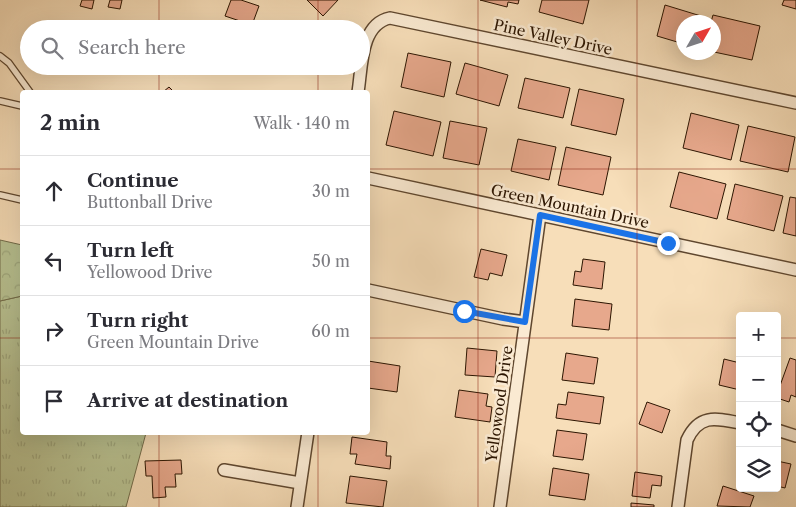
<!DOCTYPE html>
<meta charset="utf-8">
<style>
body{margin:0;font-family:"Libre Caslon Text",serif;background:#f7f7f7;color:#2b2b33}
.controls{position:absolute;right:15px;bottom:15px;display:grid;overflow:hidden;border-radius:5px;box-shadow:0 5px 20px #0002}
.controls button{width:45px;height:45px;display:grid;place-items:center;padding:0;border:0;border-bottom:1px solid #e1e1e2;background:#fff;color:#2b2b33;font:25px sans-serif}
.compass{position:absolute;left:676px;top:15px;width:45px;height:45px;border-radius:50%;background:#fff;box-shadow:0 5px 20px #0002;rotate:51deg}
.stop{position:absolute;width:15px;height:15px;margin:-11px;border:4px solid #1a73e8;border-radius:50%;background:#fff}
.stop.end{background:#1a73e8;border-color:#fff;box-shadow:0 1px 5px #0008}
.list{margin:0;padding:0;list-style:none}
h2{display:flex;justify-content:space-between;align-items:center;height:65px;margin:0;padding:0 20px;font-size:21px}
h2 small{font-size:16px;font-weight:400;color:#7c7c81}
.list li{display:grid;grid-template-columns:32px 1fr auto;gap:15px;align-items:center;box-sizing:border-box;height:70px;padding:0 20px;border-top:1px solid #e1e1e2}
.list b{display:block;font-size:19px;white-space:nowrap}
.list p{margin:0;font-size:16px;white-space:nowrap;color:#7c7c81}
.list em{font-size:16px;font-style:normal;color:#7c7c81}
.icon{flex:none;width:28px;height:28px;fill:none;stroke:currentColor;stroke-width:2;stroke-linecap:round;stroke-linejoin:round}
.map{position:relative;flex:none;width:796px;height:507px;overflow:hidden}
.search{position:absolute;background:#fff;box-shadow:0 5px 20px #0002;left:20px;top:20px;width:350px;height:55px;display:flex;align-items:center;gap:12px;box-sizing:border-box;padding:0 18px;border-radius:28px;color:#7c7c81;font-size:19px}
.panel{position:absolute;background:#fff;box-shadow:0 5px 20px #0002;left:20px;top:90px;width:350px;height:345px;border-radius:5px}
.map>svg:first-child{display:block}
</style>
<div class="map">
<svg width="796" height="507" viewBox="0 0 796 507">
<defs>
<pattern id="grass-tufts" width="24" height="20" patternUnits="userSpaceOnUse" patternTransform="scale(1.25)"><rect width="24" height="20" fill="#b8c292"/><path d="M3 7l-1-3M5 7V3M7 7l1-3M15 17l-1-3M17 17v-4M19 17l1-3" fill="none" stroke="#9ea67c"/></pattern>
<pattern id="forest-crowns" width="20" height="18" patternUnits="userSpaceOnUse" patternTransform="scale(1.25)"><rect width="20" height="18" fill="#b8c292"/><path d="M2 6a3 3 0 1 1 6 0M12 15a3 3 0 1 1 6 0" fill="none" stroke="#9ea67c"/></pattern>
</defs>
<rect width="100%" height="100%" fill="#f7deb9"/>
<filter id="stains"><feTurbulence type="fractalNoise" baseFrequency=".004" numOctaves="4"/><feColorMatrix values="0 0 0 0 .2 0 0 0 0 .09 0 0 0 0 .02 0 0 0 .5 -.17"/></filter>
<radialGradient id="worn" r=".72"><stop offset=".6" stop-color="#630" stop-opacity="0"/><stop offset="1" stop-color="#630" stop-opacity=".3"/></radialGradient>
<!-- grass -->
<path fill="url(#grass-tufts)" stroke="#726c4a" d="M22,296V432L146,433L126,507H0V301Z"/>
<!-- forest -->
<path fill="url(#forest-crowns)" stroke="#726c4a" d="M0,240L22,245V296L0,301Z"/>
<!-- building -->
<path fill="#e7a88c" stroke="#2c1501" d="M82,0H94L92,9L80,6Z
M110,0H122L120,9L108,7Z
M231,0H241L259,6L252,25L225,16Z
M307,0H338L323,16Z
M480,0H519L518,4L508,2L507,7Z
M542,0H589L583,24L539,12Z
M784,0H796V9L782,5Z
M665,5L701,16L699,22H684V44L657,36Z
M713,15L760,26L752,60L714,52V22H711Z
M408,53L451,62L444,97L401,87Z
M465,63L508,75L499,106L456,94Z
M50,66H57V70H50Z
M308,66H328L326,72Z
M525,78L570,88L563,118L518,108Z
M169,87L174,92H163Z
M579,89L624,99L616,135L571,125Z
M394,111L441,122L433,156L386,145Z
M691,113L739,125L731,160L683,148Z
M450,121L487,128L479,165L443,158Z
M748,126L795,137L788,172L740,161Z
M518,139L556,147L549,180L511,171Z
M566,147L611,157L603,195L558,185Z
M679,172L726,184L717,219L670,207Z
M735,184L783,196L774,231L727,219Z
M790,197L796,198V236L783,233Z
M481,249L507,255L502,276L490,273L488,280L474,277Z
M583,259L605,262L602,289L573,285L575,271L581,272Z
M575,299L612,304L609,330L572,326Z
M467,348L497,351L495,377L465,375Z
M566,353L598,358L594,384L562,380Z
M790,358L796,360V397L791,395L789,402L777,398V394Z
M724,359L740,363V390L719,385Z
M368,361L400,366L397,392L368,388Z
M459,390L488,394L486,406L492,407L490,422L455,417Z
M568,392L604,397L600,424L556,418L558,404L566,405Z
M647,402L670,410L662,433L639,424Z
M557,430L587,434L583,460L553,456Z
M352,437L387,442L386,456H391L390,469L355,464L357,454H350Z
M181,460L182,474H175L176,487H165L166,497L153,498L152,476H146L145,461Z
M777,461L791,464L785,488L777,486Z
M553,468L589,474L585,500L549,495Z
M635,472L662,476L661,486L652,485L650,498L632,496Z
M350,476L387,481L383,507L346,503Z
M723,486L754,496L750,507L717,506Z
M631,503L654,505V507H631Z"/>
<g fill="none" stroke-linecap="round" stroke-linejoin="round">
<!-- service casing -->
<g stroke="#5f472f" stroke-width="8">
<path id="service" d="M0,56L9,63L30,92
M0,101L22,106
M0,195L22,200"/>
</g>
<!-- minor casing -->
<g stroke="#5f472f" stroke-width="14">
<path id="minor" d="M358,92C362,68 360,24 390,18L796,103
M368,178L796,270
M368,290L503,319L525,322
M777,430L796,436
M224,470L300,483
M297,507L308,432
M500,507L540,215
M678,507L687,440C699,414 715,418 740,423"/>
</g>
<!-- service -->
<use href="#service" stroke="#faead2" stroke-width="5.5"/>
<!-- minor -->
<use href="#minor" stroke="#faead2" stroke-width="11"/>
</g>
<g fill="none" stroke-linecap="round" stroke-linejoin="round">
<!-- route -->
<path stroke="#1a73e8" stroke-width="6" d="M464,311L525,322L540,215L668,243"/>
</g>
<!-- grid -->
<path fill="none" stroke="#8f2418" stroke-width="1" stroke-opacity="0.55" d="M159,0V29M318,0V29M478,0V507M637,0V507M159,66V92M318,66V92M0,169H22M368,169H796M0,338H22M368,338H740M777,338H796M159,432V507M318,432V507"/>
<g text-anchor="middle" dominant-baseline="central" stroke-width="5" stroke-linejoin="round" paint-order="stroke">
<!-- street labels -->
<g font-size="15" fill="#2c1501" stroke="#faead2">
<text transform="translate(553 37) rotate(12)">Pine Valley Drive</text>
<text transform="translate(570 206) rotate(12)">Green Mountain Drive</text>
<text transform="translate(499 404) rotate(-82)">Yellowood Drive</text>
</g>
</g>
<rect width="100%" height="100%" filter="url(#stains)"/>
<rect width="100%" height="100%" fill="url(#worn)"/>
</svg>
<div class="controls">
<button>+</button>
<button>−</button>
<button><svg class="icon" aria-label="locate" viewBox="0 0 24 24"><circle cx="12" cy="12" r="6"/><path d="M12 2v4M12 18v4M2 12h4M18 12h4"/></svg></button>
<button><svg class="icon" aria-label="layers" viewBox="0 0 24 24"><path d="M12 4l9 5-9 5-9-5zM3 14l9 5 9-5"/></svg></button>
</div>
<svg class="compass" viewBox="-18 -18 36 36"><path d="M0-13l5 13h-10z" fill="#e53935"/><path d="M0 13l5-13h-10z" fill="#7c7c81"/></svg>
<div class="stop" style="left:464px;top:311px"></div>
<div class="stop end" style="left:668px;top:243px"></div>
<div class="search"><svg class="icon" aria-label="search" viewBox="0 0 24 24"><circle cx="10" cy="10" r="6"/><path d="M15 15l6 6"/></svg>Search here</div>
<section class="panel">
<h2>2 min<small>Walk · 140 m</small></h2>
<ul class="list">
<li><svg class="icon" aria-label="ahead" viewBox="0 0 24 24"><path d="M12 20V5M6 11l6-6 6 6"/></svg><div><b>Continue</b><p>Buttonball Drive</p></div><em>30 m</em></li>
<li><svg class="icon" aria-label="left" viewBox="0 0 24 24"><path d="M17 20v-9H6M10 6l-5 5 5 5"/></svg><div><b>Turn left</b><p>Yellowood Drive</p></div><em>50 m</em></li>
<li><svg class="icon" aria-label="right" viewBox="0 0 24 24"><path d="M7 20v-9h11M14 6l5 5-5 5"/></svg><div><b>Turn right</b><p>Green Mountain Drive</p></div><em>60 m</em></li>
<li><svg class="icon" aria-label="arrive" viewBox="0 0 24 24"><path d="M6 21V4h12l-3 4 3 4H6"/></svg><div><b>Arrive at destination</b></div></li>
</ul>
</section>
</div>
